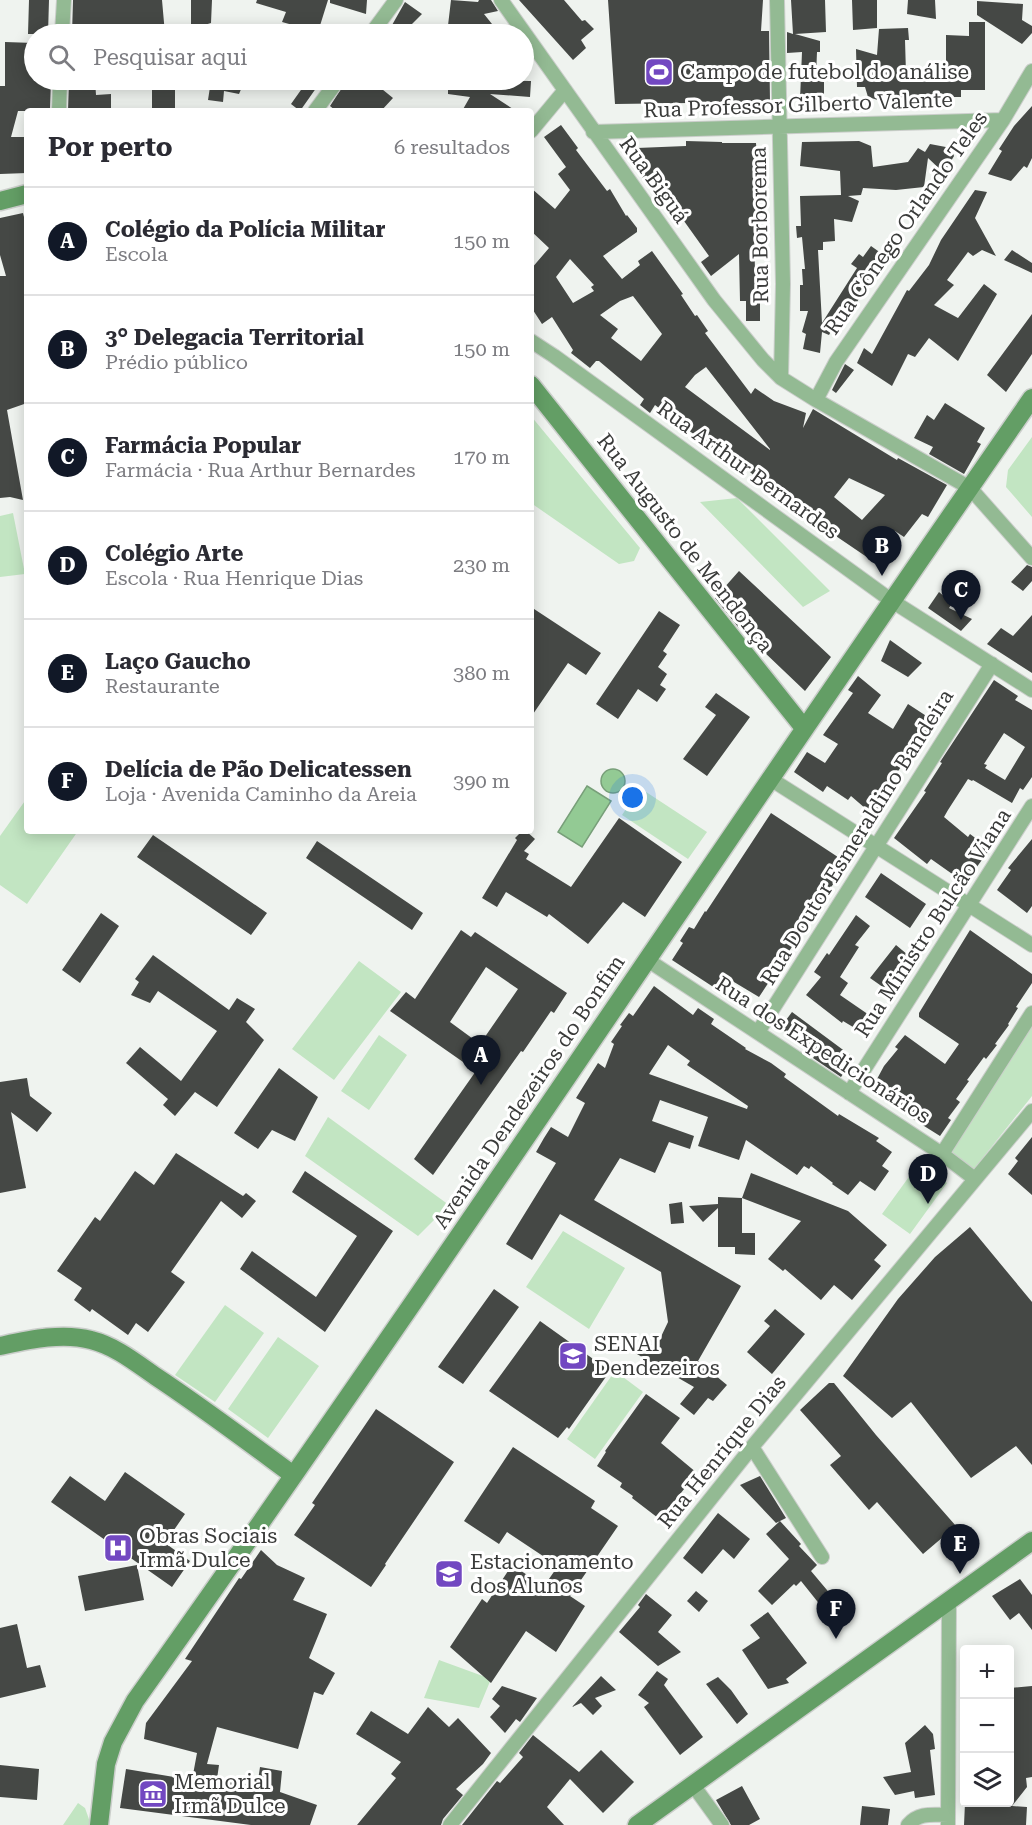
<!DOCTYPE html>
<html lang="pt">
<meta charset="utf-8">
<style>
body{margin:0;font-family:"Roboto Serif",serif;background:#f2f2f3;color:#2b2b33}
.controls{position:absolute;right:18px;bottom:18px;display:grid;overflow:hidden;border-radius:6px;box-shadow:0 3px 15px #0003}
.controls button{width:54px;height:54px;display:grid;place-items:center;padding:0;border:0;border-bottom:2px solid #e1e1e2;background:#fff;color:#2b2b33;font:30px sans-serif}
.you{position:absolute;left:633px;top:798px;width:21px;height:21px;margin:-15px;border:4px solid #fff;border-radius:50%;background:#1a73e8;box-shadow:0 0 0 9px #1a73e833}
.badge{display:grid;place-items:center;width:39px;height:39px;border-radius:50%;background:#111827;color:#fff;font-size:20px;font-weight:700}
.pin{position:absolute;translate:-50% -50px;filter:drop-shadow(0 2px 3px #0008)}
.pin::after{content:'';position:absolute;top:32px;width:21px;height:18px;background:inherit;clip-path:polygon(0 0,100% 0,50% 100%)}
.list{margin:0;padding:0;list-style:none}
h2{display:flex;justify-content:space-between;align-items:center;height:78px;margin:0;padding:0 24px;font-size:26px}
h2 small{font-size:20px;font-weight:400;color:#7c7c81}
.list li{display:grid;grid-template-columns:39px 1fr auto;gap:18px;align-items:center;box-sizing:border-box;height:108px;padding:0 24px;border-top:2px solid #e1e1e2}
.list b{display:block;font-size:22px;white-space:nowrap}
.list p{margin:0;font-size:20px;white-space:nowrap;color:#7c7c81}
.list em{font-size:20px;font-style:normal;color:#7c7c81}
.icon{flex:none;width:33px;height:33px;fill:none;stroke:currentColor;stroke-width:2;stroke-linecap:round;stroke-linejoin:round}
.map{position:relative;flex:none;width:1032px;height:1825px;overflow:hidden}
.search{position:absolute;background:#fff;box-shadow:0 3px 15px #0003;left:24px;top:24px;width:510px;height:66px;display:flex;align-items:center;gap:15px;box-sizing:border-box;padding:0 21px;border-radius:33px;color:#7c7c81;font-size:22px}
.panel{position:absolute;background:#fff;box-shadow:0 3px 15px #0003;left:24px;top:108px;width:510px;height:726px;border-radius:6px}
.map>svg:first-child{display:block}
</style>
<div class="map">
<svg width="1032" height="1825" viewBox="0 0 1032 1825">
<rect width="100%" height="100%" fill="#eff3ef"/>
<!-- green -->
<path fill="#c2e5c2" d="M531,416L640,548L634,561L619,564L531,503Z
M1032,437V517L1006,487L1008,470Z
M737,498L830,591L803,607L700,502Z
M13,513L25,574L0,577V516Z
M640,788L707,832L688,859L622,815Z
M27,798V831H78L27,904L0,885V836Z
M359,961L401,992L334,1080L292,1049Z
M1032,1026V1096L974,1169L948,1152Z
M379,1035L407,1055L369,1110L341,1091Z
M328,1117L449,1205L418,1236L305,1156Z
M919,1163L947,1183L910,1234L882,1214Z
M563,1231L625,1268L589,1329L526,1287Z
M225,1305L264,1333L215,1402L175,1375Z
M278,1337L319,1366L268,1438L228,1409Z
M615,1371L643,1392L595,1459L567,1439Z
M439,1660L491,1679L479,1708L424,1698Z
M78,1803L85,1808L91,1825H63Z"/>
<!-- water -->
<path fill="#93ca94" stroke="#789f79" stroke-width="1.5" d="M601 781a12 12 0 1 1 24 0a12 12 0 1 1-24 0Z
M587,786L611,801L582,847L558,832Z"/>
<!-- building -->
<path fill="#454845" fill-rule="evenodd" d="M29,0H49L48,34H28Z
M73,0H162L165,34H72Z
M191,0H212L211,23L191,29Z
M257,0H328L318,32L282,22L286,12L256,3Z
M330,0H367L366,14L330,3Z
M451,0L478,2L479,0H491L498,11L484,14L500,34H447Z
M519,0H564L582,21L585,20L594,29L581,40L586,48L573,60Z
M608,0H763L761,31H769L770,102L615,104Z
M791,0H825L826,32L795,34L820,41V52H817L816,76H824V104L800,99L802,52L787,53V32L793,34Z
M852,0H877V28L853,30Z
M908,0H935L936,19L907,14Z
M977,1L1023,4L1022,20L1032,26V33L1022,44L977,15Z
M405,2L422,14L402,34H387Z
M969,22H985V90H961V97H934V98L908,100L881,95V101L868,97L865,87H857L856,49L877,55L879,29L908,28L909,40H905L906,74H946V35L969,36Z
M5,42L34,43V80H51L50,111H18L11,137H26L27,173L0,174V86H5Z
M69,80H95L96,95L111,94V111H68Z
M198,80H245L239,94L224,91L223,102L208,100L210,87L197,85Z
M308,80L319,84L300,111L291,104Z
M347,80H381L377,85L393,98L381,111H336L330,106Z
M448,80L531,81L530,97L490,94L516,111H462L470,97L448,94Z
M152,87H175V111H152Z
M1032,106V158L1027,168L1024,166L1011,181L988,174L1002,151L999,149L1014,126Z
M561,125L578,148L576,150L607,191L610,189L626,216L627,215L637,228V232L603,256L622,279L640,265L638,261L652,251L683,294L681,295L695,316L697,315L708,331L705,333L751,394L755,388L774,401L806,413L803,428L813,409L897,460L898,458L947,485L928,517L922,514L904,537L895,531L883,568L827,530L828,529L782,496L761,477L759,480L724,449L720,454L655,405L650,413L640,405L644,399L599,361H596L590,368L571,353L573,350L552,317L542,324L531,307V269L549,248L531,231V188L555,209L570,190L558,174L566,167L544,137ZM570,259L594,285L591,287L594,291L573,303L556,277ZM633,296L662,334L641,361L611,338L618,329L600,315L620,301ZM706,367L770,449V450L685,387L695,375ZM849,478L885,495L862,520L834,497Z
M686,141L722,142V143H756L759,193L757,234H754L755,270H760V321H746V301H740L739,254L711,276L701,262L709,256L679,214L677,215L660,193L656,196L638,171L637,148L686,146Z
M859,141L871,146L873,167L908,162L918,148L925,152L930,144L951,148L954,156L944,173L928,158L924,187L896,190L863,188L861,195L848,196L859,201L852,222L834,219L835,241L823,242V250H818L822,323L857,268L851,264L859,254L863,257L871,246L885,256L858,294L861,296L846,318L840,315L829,335L822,332L820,353L803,349L806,334L802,332L808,311H800V285H803L802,269H805L802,237L797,238L796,226H801L800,196L841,195L840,171L800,166L802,142Z
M975,190L987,192L975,218L996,256L982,250L973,256L968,252L947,280L954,285L934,305L958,318L984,284L997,294L958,361L929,338L915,357L908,354L892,386L857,363L864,348L872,354L907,290L909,291L929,265L941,240Z
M23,213L27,229V250L24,251L27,273V403L7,410L23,500L10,497L0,498V276H6L0,255V218Z
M1012,250L1032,263V273L1004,260Z
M1032,314V354L1006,392L987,375Z
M845,364L854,370L836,393L832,390Z
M945,403L985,428L977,442L981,444L964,474L929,454L933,447L914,438L927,415L934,420Z
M1027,565L1032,567V581L1023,591L1011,582Z
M739,571L831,657L805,691L738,627L715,598Z
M939,592L952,603L949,608L972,619L961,631L928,608Z
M531,607L601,653L586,675L568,663L531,717Z
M659,611L680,625L663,651L667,654L658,667L667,674L660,685L666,689L657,702L638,689L618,719L596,704Z
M1032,615V673L987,644L1001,628L1013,636Z
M890,640L922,663L908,677L881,661Z
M858,676L881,695L868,713L893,729L908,704L934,721L912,755L910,754L887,787L892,792L873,815L851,796L848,800L827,786L823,792L794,772L807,752L825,763L838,744L823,735L853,693L848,690Z
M994,680L1018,696L1015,700L1032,710V777L1023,790L1020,788L1012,803L973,780L972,781L968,779L948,810L944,817L968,837L970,834L990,849L965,883L931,859L927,864L894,838L926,792L924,791L942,763L940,762ZM1004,733L1025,747L1005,780L985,768L987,765L984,764Z
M716,693L750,717L707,776L683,759L716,715L705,707Z
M771,813L847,863L759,997L729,979L721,992L672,960L683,943L680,941L689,927L694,929L705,911L706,912Z
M619,818L682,862L645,917L623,902L588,944L549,914L547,917L506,892L497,907L482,898L517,840L515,838L522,831H526L535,839L524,851L529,854L526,859L571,887Z
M153,835L267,913L251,935L137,857Z
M1032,839V906L1027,913L997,890L1011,870L1008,868Z
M317,841L423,913L412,930L306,858Z
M881,873L926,904L910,928L865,897Z
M101,913L119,926L80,983L62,970Z
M856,915L870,926L855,945L859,947L840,977L848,983L840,995L872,1017L863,1033L843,1021L842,1023L806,995L821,977L814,972L827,953L829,955Z
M461,930L471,937L475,932L567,993L554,1013L551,1011L523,1052L521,1051L433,1175L414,1159L476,1071L390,1011L406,992L415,999ZM486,967L518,989L480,1044L450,1022Z
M970,930L1032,974V983L1016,1007L1018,1008L1008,1024L1009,1025L995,1044L997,1045L986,1059L984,1057L967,1080L969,1081L956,1099L960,1102L948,1118L951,1120L940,1136L870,1092L884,1066L898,1049L895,1047L905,1035L945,1064L959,1044L919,1017V1013Z
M896,945L914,960L890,992L870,978Z
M153,955L229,1010L237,998L255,1009L246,1022L264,1040L217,1107L195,1092L175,1116L163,1105L168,1099L126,1063L140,1047L181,1081L217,1031L158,991L150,1003L131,995L139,982L135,979Z
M654,986L693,1015L698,1008L714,1019L711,1024L746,1048L745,1049L771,1063L786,1074L784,1077L838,1116L839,1114L879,1138L876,1141L892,1152L882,1166L889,1171L875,1191L860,1181L848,1195L832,1184L833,1183L811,1166L809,1169L804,1166L797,1175L746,1140L739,1160L698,1146L708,1117L660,1100L652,1121L694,1136L690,1149L669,1142L655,1173L620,1158L594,1200L741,1286L698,1361L727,1385L713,1401L708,1398L694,1415L680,1404L694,1387L630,1350L658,1343L668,1322L661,1272L560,1214L532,1260L506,1244L556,1163L536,1152L544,1138L551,1127L568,1137L585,1103L576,1098L598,1063L605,1068L614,1044L611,1042L622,1026L620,1025L629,1013L633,1016ZM668,1045L690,1061L687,1065L748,1106L747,1109L649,1074Z
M792,1012L854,1058L841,1077L813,1058L816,1054L780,1028Z
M279,1068L318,1097L295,1141L272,1130L258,1149L234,1133Z
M27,1078L30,1096L52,1113L37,1132L11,1112L26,1188L0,1193V1082Z
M1032,1137V1195L1008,1174L1018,1161L1015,1158Z
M176,1153L243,1196L246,1193L256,1201L242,1218L221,1201L171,1272L185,1282L148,1332L136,1323L128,1335L92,1309L90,1312L74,1300L82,1288L57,1271L95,1217L100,1221L135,1171L154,1185Z
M305,1171L393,1231L325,1332L240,1269L252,1251L316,1297L357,1236L292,1192Z
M751,1173L848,1211L887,1245L874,1260L881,1266L852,1300L834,1285L821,1300L785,1269L783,1271L768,1259L801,1221L742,1198Z
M718,1197L742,1198V1233H755V1255L735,1254V1247H718V1208L703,1222L689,1206L718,1204Z
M682,1202L684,1223L671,1224L669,1204Z
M970,1227L1032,1302V1465L1016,1446L971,1478L911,1402L892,1418L843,1376L898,1299L935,1257Z
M494,1289L519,1307L463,1384L438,1367Z
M775,1309L805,1334L772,1374L747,1352L770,1326L764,1321Z
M540,1321L610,1371L569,1429L567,1427L558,1438L489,1391Z
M829,1383H834L876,1435L956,1526L923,1554L877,1502L869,1510L830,1465L841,1456L800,1410Z
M646,1394L680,1418L661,1443L697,1473L668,1509L669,1511L662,1521L632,1498L633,1496L620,1487L622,1483L597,1466L606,1452L605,1451Z
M376,1409L454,1462L385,1564L386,1565L371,1587L294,1535L315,1505L312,1503Z
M513,1447L595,1501L591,1508L618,1526L570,1596L585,1606L556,1652L526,1631L491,1683L450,1647L482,1599L487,1603L512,1565L544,1586L558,1566L507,1532L499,1544L464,1521Z
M125,1472L185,1514L165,1543L190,1561L172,1587L51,1502L70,1476L105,1501Z
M760,1476L786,1518L776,1523L740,1485Z
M718,1513L750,1539L734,1559L723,1549L702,1574L683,1558Z
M780,1521L801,1544L799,1546L817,1565L811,1571L832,1596L821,1606L801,1581L796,1586L794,1584L772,1605L758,1591L789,1559L766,1534Z
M261,1550L277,1565L305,1578L293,1600L327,1614L309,1658L335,1673L323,1695L314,1692L298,1749L217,1727L207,1764L219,1765L217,1779L257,1787L260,1767L282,1771L280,1792L317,1805L310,1825H251L120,1808L126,1769L192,1780L197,1753L144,1739L146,1723L192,1661L185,1659L239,1578L241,1579Z
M137,1565L144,1600L85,1611L78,1576Z
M1020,1579L1032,1595V1630L1019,1613L1010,1620L992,1596Z
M696,1591L708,1601L699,1612L687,1601Z
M646,1594L672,1615L658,1632L681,1652L658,1666L619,1632L640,1607L638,1605Z
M768,1612L807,1663L786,1679L789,1683L768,1689L742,1650L760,1638L750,1625Z
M17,1624L27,1668L40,1665L46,1687L0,1698V1628Z
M657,1671L668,1679L664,1685L703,1737L680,1755L644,1707L649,1703L638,1695Z
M601,1676L616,1690L595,1698L602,1706L593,1715L581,1703L572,1707Z
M718,1677L731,1690L748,1714L737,1724L706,1684Z
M502,1686L537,1698L520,1722L516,1719L505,1733L490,1717L500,1706L492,1699Z
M1032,1686V1777L1026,1778L1027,1787L1012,1806L1027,1807L1026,1825H964L965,1803H1010V1688Z
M428,1707L449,1727L458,1718L491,1753L483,1764L456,1789L463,1795L443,1819L441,1825H357L396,1778L391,1774L401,1762L356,1734L371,1711L408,1734Z
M925,1725L933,1734L935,1749L930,1750L935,1795L915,1798L914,1791L895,1795L883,1777L911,1772L905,1743Z
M533,1735L579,1772L601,1750L634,1782L603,1813L570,1779L547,1807L564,1825H462L497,1781L500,1783L523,1757L519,1753Z
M0,1765L39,1769L37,1800L0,1797Z
M742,1786L760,1819L749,1825H731L716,1800Z
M862,1806L890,1809L888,1825H860Z"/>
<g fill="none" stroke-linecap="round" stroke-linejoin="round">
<!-- street casing -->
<g stroke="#cbcecb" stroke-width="16">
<path id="street" d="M501,0L714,300L763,360L781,378L816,400L970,488L1032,558
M777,0L783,284L781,378
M62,34L64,0
M371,34L396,0
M59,111L60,80
M315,111L338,80
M531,131L565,90
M593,132L1003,120
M531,341L554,356L892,601L1032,690
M816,400L836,362L1003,120L1032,71
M769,778L1032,945
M646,959L942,1154L975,1179
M758,1032L992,664
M849,1093L1032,806
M942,1154L1032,1013
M752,1447L822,1557
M693,1785L722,1825
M450,1825L752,1447L1032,1111
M908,1825C919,1812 933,1815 948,1815
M948,1825L949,1600"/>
</g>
<!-- secondary casing -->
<g stroke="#cbcecb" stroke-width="21">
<path id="secondary" d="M0,201L27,194
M531,385L804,728
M0,1346C28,1340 62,1332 91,1340C115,1346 135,1362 155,1376C202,1407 247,1441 293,1475
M99,1825L106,1764L113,1742L135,1701C441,1271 731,831 1032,398
M637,1825L1032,1541"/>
</g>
<!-- street -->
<use href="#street" stroke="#93ba93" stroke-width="14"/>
<!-- secondary -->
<use href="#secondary" stroke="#639e65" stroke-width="18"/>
</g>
<!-- icons -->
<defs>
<g id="stadium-square" transform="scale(1.5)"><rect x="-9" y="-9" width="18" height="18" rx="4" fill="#7248c1" stroke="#fff"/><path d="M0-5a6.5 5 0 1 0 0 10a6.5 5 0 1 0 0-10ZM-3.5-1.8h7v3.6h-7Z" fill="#fff"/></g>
<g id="university-square" transform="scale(1.5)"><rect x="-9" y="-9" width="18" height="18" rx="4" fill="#7248c1" stroke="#fff"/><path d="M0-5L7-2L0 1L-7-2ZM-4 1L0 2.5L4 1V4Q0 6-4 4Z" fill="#fff"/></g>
<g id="hospital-square" transform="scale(1.5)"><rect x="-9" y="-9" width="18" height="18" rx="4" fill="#7248c1" stroke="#fff"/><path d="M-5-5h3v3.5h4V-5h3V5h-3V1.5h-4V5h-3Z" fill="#fff"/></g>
<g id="museum-square" transform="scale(1.5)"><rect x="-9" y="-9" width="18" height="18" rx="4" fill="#7248c1" stroke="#fff"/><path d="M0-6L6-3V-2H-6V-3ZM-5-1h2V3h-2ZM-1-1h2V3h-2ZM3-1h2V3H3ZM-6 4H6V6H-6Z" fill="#fff"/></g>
</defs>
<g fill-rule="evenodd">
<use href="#stadium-square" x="659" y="72"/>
<use href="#university-square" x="573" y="1356"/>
<use href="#hospital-square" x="118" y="1548"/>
<use href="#university-square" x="449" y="1574"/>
<use href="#museum-square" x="153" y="1794"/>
</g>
<g text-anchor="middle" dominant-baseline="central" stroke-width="6" stroke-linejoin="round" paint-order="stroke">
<!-- poi labels -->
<g font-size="21" fill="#3a3b3a" stroke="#fff" text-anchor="start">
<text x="680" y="72">Campo de futebol do análise</text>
<text x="594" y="1344">SENAI<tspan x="594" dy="24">Dendezeiros</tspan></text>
<text x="139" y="1536">Obras Sociais<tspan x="139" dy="24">Irmã Dulce</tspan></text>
<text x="470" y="1562">Estacionamento<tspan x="470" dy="24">dos Alunos</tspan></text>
<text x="174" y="1782">Memorial<tspan x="174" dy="24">Irmã Dulce</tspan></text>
</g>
<!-- street labels -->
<g font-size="21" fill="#3a3b3a" stroke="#fff">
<text transform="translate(798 105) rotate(-2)">Rua Professor Gilberto Valente</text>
<text transform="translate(654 180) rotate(54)">Rua Biguá</text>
<text transform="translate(906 223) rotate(-55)">Rua Cônego Orlando Teles</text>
<text transform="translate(760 225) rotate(-91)">Rua Borborema</text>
<text transform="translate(748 470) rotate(36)">Rua Arthur Bernardes</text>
<text transform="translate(685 543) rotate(52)">Rua Augusto de Mendonça</text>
<text transform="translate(857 837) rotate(-58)">Rua Doutor Esmeraldino Bandeira</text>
<text transform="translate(933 923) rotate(-57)">Rua Ministro Bulcão Viana</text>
<text transform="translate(823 1050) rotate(33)">Rua dos Expedicionários</text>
<text transform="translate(529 1092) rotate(-56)">Avenida Dendezeiros do Bonfim</text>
<text transform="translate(722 1452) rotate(-51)">Rua Henrique Dias</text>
</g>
</g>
</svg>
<div class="controls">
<button>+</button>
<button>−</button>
<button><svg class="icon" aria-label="layers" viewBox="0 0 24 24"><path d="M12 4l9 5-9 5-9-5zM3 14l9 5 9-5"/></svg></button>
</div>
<div class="you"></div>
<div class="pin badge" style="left:481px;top:1085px">A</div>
<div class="pin badge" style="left:882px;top:576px">B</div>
<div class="pin badge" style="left:961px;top:620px">C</div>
<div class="pin badge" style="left:928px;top:1204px">D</div>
<div class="pin badge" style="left:960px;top:1574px">E</div>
<div class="pin badge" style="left:836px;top:1639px">F</div>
<div class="search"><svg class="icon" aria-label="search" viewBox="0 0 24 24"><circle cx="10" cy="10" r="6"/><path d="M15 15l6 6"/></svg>Pesquisar aqui</div>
<section class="panel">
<h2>Por perto<small>6 resultados</small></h2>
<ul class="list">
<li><span class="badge">A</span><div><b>Colégio da Polícia Militar</b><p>Escola</p></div><em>150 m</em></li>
<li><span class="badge">B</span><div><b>3° Delegacia Territorial</b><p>Prédio público</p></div><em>150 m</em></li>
<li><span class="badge">C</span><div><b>Farmácia Popular</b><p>Farmácia · Rua Arthur Bernardes</p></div><em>170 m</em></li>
<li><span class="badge">D</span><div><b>Colégio Arte</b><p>Escola · Rua Henrique Dias</p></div><em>230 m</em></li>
<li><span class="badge">E</span><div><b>Laço Gaucho</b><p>Restaurante</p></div><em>380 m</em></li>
<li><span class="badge">F</span><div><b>Delícia de Pão Delicatessen</b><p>Loja · Avenida Caminho da Areia</p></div><em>390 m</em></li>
</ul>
</section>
</div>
